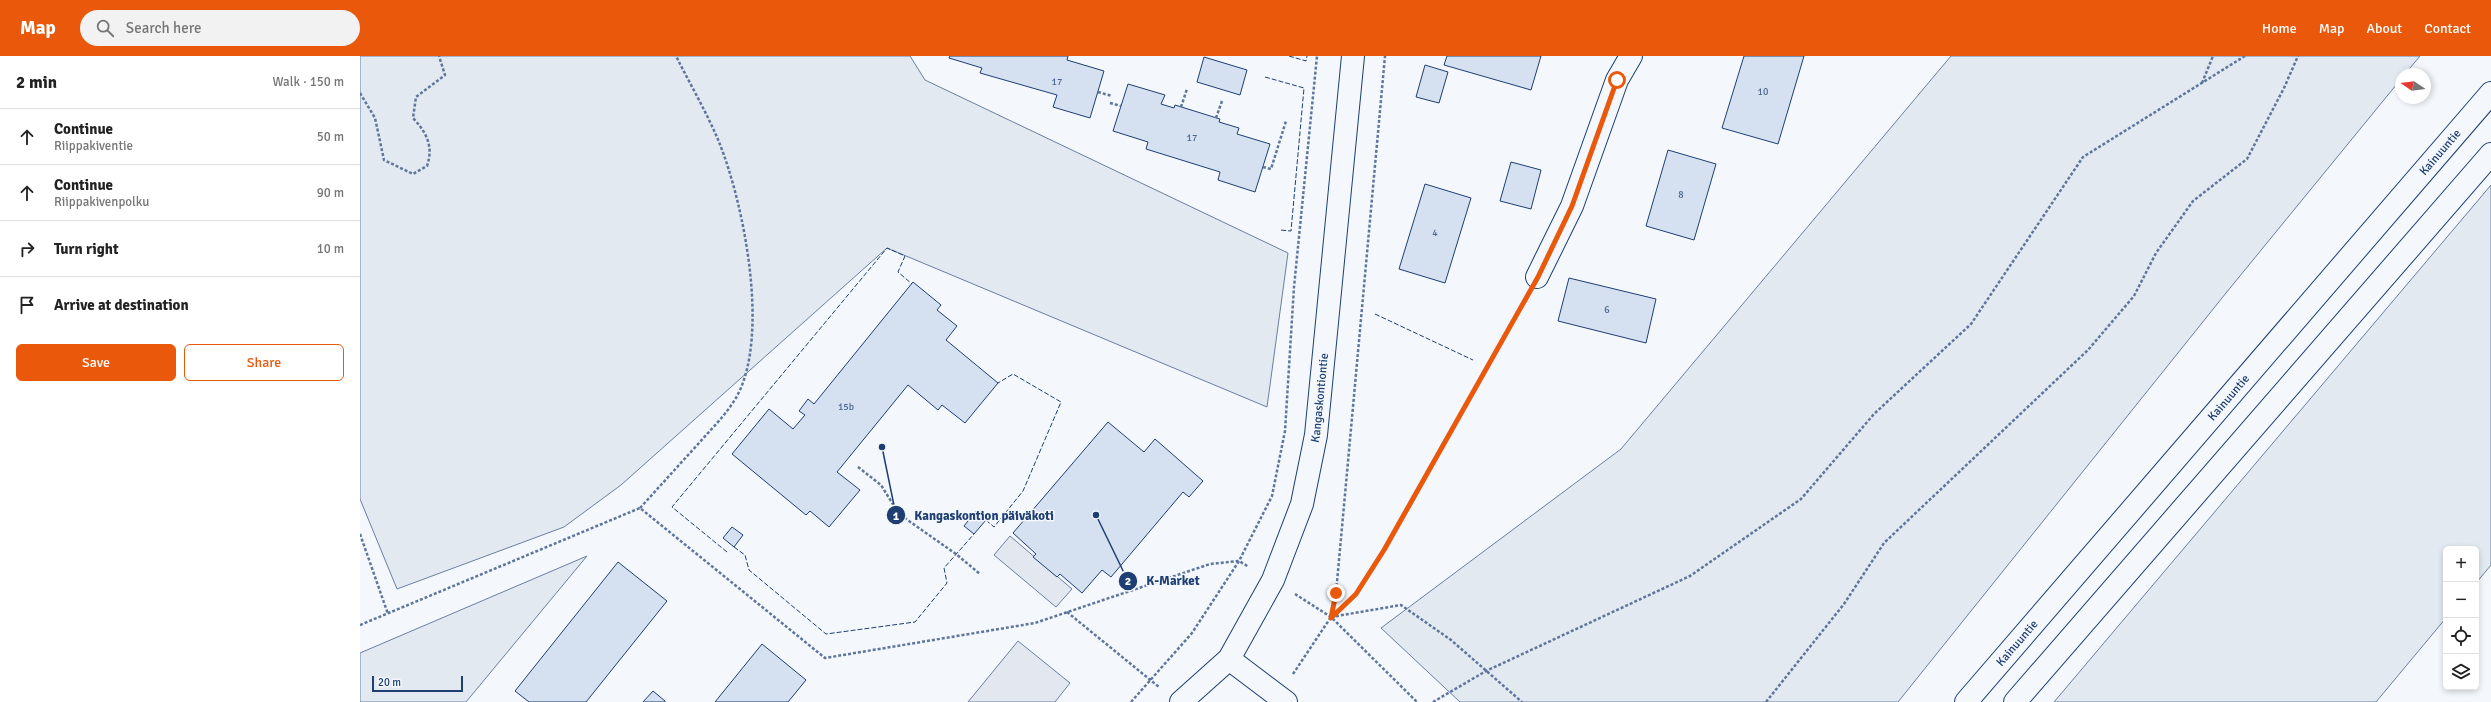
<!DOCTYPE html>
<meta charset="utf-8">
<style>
body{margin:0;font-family:Signika,sans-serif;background:#f2f2f2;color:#222}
.controls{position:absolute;right:12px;bottom:12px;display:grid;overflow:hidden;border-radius:6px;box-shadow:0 2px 6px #0003}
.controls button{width:36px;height:36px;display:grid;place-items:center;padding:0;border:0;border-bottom:1px solid #e0e0e0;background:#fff;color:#222;font:20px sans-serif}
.compass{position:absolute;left:2035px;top:12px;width:36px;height:36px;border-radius:50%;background:#fff;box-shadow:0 2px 6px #0003;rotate:283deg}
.scale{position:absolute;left:12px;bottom:10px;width:91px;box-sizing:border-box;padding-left:4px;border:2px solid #1d3f73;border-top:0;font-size:11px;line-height:14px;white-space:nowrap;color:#1d3f73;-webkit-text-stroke:3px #f4f7fb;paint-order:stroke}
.stop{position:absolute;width:12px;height:12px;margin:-9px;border:3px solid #ea580c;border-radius:50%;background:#fff}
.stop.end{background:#ea580c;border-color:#fff;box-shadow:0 1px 4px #0008}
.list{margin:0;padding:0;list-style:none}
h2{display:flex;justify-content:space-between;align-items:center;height:52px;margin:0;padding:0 16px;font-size:17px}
h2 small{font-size:13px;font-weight:400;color:#767676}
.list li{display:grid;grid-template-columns:26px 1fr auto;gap:12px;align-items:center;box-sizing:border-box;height:56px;padding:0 16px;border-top:1px solid #e0e0e0}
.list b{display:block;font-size:15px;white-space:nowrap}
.list p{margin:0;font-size:13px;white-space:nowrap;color:#767676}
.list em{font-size:13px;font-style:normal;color:#767676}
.actions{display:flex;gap:8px;padding:12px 16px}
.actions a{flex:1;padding:9px 0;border:1px solid #ea580c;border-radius:6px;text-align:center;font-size:14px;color:#ea580c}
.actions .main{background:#ea580c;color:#fff}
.icon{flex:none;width:22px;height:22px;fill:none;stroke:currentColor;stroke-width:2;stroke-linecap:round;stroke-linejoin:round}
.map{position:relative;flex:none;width:2131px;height:646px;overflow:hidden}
header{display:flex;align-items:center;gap:24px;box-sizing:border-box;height:56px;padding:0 20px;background:#ea580c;color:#fff}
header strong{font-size:19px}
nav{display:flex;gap:22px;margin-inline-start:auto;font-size:14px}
.search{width:280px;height:36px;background:#f2f2f2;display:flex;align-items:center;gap:10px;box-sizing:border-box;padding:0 14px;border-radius:22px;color:#767676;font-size:15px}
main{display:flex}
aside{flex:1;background:#fff}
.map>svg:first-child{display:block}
</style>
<header>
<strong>Map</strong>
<div class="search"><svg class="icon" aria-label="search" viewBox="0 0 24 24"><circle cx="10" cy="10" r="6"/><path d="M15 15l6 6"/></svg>Search here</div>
<nav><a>Home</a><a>Map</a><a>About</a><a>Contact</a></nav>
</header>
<main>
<aside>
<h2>2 min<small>Walk · 150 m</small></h2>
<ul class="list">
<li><svg class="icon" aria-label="ahead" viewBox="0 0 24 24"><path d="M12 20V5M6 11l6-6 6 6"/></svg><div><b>Continue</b><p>Riippakiventie</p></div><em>50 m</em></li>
<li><svg class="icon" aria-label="ahead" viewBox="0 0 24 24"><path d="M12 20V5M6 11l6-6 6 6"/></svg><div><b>Continue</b><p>Riippakivenpolku</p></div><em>90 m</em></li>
<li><svg class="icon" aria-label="right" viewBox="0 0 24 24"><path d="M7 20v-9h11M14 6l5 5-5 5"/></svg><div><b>Turn right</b></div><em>10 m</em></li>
<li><svg class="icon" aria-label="arrive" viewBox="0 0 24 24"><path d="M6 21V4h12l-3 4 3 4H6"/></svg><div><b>Arrive at destination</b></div></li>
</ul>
<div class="actions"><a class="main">Save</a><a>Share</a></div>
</aside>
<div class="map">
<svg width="2131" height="646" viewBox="0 0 2131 646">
<rect width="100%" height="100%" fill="#f4f7fb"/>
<!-- green -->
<path fill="#e3e9f0" stroke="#687fa3" d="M0,0H550L565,24L928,197L907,351L527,192L261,429L204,471L37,533L0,443Z
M1591,0H2060L2045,18H2041V23L1866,237L1538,646H1100L1021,572L1261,393Z
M2131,129V509L2116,527V493H2086V562L2016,646H1694Z
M227,500L106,646H0V597Z"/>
<!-- parking -->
<path fill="#e3e8f0" stroke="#687fa3" d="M650,480L712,533L696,551L634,499Z
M658,585L710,627L695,646H608Z"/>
<!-- building -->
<path fill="#d5e0f0" stroke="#1d3f73" d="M590,0H708L707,4L744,15L730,62L693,51L697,39L620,17L622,12L589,2Z
M1087,0H1181L1171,34L1084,9Z
M1384,0H1444L1418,88L1362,72Z
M844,1L887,14L880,39L837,26Z
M1065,9L1088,16L1079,47L1056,41Z
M768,28L805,39L801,48L814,52L815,49L860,63L859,66L879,72L877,78L910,88L895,136L858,124L860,116L786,93L788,86L753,75Z
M1308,94L1356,108L1334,184L1286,170Z
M1151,106L1181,114L1171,153L1140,145Z
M1065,128L1111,142L1085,227L1039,213Z
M1209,222L1296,243L1286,287L1198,265Z
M553,226L581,249L577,254L597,270L586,284L638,327L605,367L582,349L578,354L548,329L477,416L500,434L469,471L450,455L446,459L372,398L409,353L433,373L445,359L439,355L448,343L454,348Z
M748,366L784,396L795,383L843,425L829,441L823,436L751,521L742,514L722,537L700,518L697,521L673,501L676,498L653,477Z
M616,455L626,464L614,478L604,470Z
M372,471L383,479L374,491L363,482Z
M258,506L307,545L226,646H169L155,635Z
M402,588L446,624L428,646H355Z
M293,635L305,645V646H283Z"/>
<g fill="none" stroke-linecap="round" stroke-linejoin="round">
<!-- minor casing -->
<g stroke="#1d3f73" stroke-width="24">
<g id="minor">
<path d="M1177,221L1212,150L1257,24L1271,0"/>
<path d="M869,603L926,646"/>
<path id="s1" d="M821,646L869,603L913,524L942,448L956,379L993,0"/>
</g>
</g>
<!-- highway casing -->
<g stroke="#1d3f73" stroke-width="24">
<g id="highway">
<path id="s2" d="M1606,646L2131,37"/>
<path d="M1655,646L2131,98"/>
</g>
</g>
<!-- path -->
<path stroke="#5e769c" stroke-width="2.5" stroke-dasharray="3 2" stroke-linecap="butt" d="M1842,27L1853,0
M738,36L752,40
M0,37L15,62L24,104L53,118L67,110C74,90 66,76 53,62L56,41L85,19L79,0
M750,47L761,50
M821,51L827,33
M856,62L862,45
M903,111L911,113L926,65
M498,411L521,429L539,458L596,498L620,518
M280,452C300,430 319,409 339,387C352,372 367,358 377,340C410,279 384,148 359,86C347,57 330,28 316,0
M0,478L28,558
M935,538L971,561L1057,646
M707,556L799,631
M971,561L996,538L1024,494L1165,244
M971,561L1041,549L1091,584L1162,646
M0,569L280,452L465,602L675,567L850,508L879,505L889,511
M933,618L971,561L976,537L1025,0
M771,646L832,577L879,505L912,440L925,375L934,231L957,0
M1073,646L1126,615L1330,520L1441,443L1514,358L1611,268L1723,101L1885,0
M1406,646L1484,548L1524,487L1728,294L1774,240L1796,197L1833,145L1887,103L1924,32L1938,0"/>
<!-- minor -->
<use href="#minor" stroke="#f4f7fb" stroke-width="22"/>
<!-- highway -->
<use href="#highway" stroke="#f4f7fb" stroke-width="22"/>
<!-- fence -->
<path stroke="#1d3f73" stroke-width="1" stroke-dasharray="5 2" stroke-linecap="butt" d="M929,0L946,5L947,0
M905,21L944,32L931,175L920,174
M1015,258L1113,304
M626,464L634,471L663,435L701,346L653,318L638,327
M374,491L385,499L389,514L466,578L555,566L587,527L584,512L614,478
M367,496L312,451L527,192L545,200L538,216L552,228"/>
</g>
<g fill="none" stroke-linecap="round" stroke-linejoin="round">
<!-- route -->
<path stroke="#ea580c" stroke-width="5" d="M976,537L971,562L996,538L1024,494L1178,221L1212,150L1257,24"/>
</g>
<g text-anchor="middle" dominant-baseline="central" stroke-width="3" stroke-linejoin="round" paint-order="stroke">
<!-- number labels -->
<g font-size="10" fill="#4b6792">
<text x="697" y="26">17</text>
<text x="1403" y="36">10</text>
<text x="832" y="82">17</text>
<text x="1321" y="139">8</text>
<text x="1075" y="177">4</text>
<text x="1247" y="254">6</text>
<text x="486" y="351">15b</text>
</g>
<!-- street labels -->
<g font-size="12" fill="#1d3f73" stroke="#f4f7fb">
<text stroke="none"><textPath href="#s2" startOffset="726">Kainuuntie</textPath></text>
<text stroke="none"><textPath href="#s1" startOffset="344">Kangaskontiontie</textPath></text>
<text stroke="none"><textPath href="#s2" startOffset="402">Kainuuntie</textPath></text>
<text stroke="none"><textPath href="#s2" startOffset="78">Kainuuntie</textPath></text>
</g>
</g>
<!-- callouts -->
<path fill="none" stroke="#1d3f73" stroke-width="1.5" d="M522 391L536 459M736 459L768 525"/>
<g fill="#1d3f73" stroke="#f4f7fb" stroke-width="1.5">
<circle cx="522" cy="391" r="4"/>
<circle cx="736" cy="459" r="4"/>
<circle cx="536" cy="459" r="10"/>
<circle cx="768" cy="525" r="10"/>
</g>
<g font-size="12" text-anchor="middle" font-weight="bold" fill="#fff">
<text x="536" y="464">1</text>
<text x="768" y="529">2</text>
</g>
<g font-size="13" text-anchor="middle" font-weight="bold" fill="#1d3f73" stroke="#f4f7fb" stroke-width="3" stroke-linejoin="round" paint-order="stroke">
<text x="624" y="464">Kangaskontion päiväkoti</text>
<text x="813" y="529">K-Market</text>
</g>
</svg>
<div class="controls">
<button>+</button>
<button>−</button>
<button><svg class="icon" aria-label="locate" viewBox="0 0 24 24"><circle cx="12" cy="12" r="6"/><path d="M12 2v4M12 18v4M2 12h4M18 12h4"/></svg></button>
<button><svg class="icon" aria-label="layers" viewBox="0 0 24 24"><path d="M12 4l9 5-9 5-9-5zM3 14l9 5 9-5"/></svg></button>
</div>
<svg class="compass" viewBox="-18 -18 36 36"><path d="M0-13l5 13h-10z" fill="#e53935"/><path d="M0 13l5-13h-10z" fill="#767676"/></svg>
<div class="scale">20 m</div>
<div class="stop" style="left:1257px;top:24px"></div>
<div class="stop end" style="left:976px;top:537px"></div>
</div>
</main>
